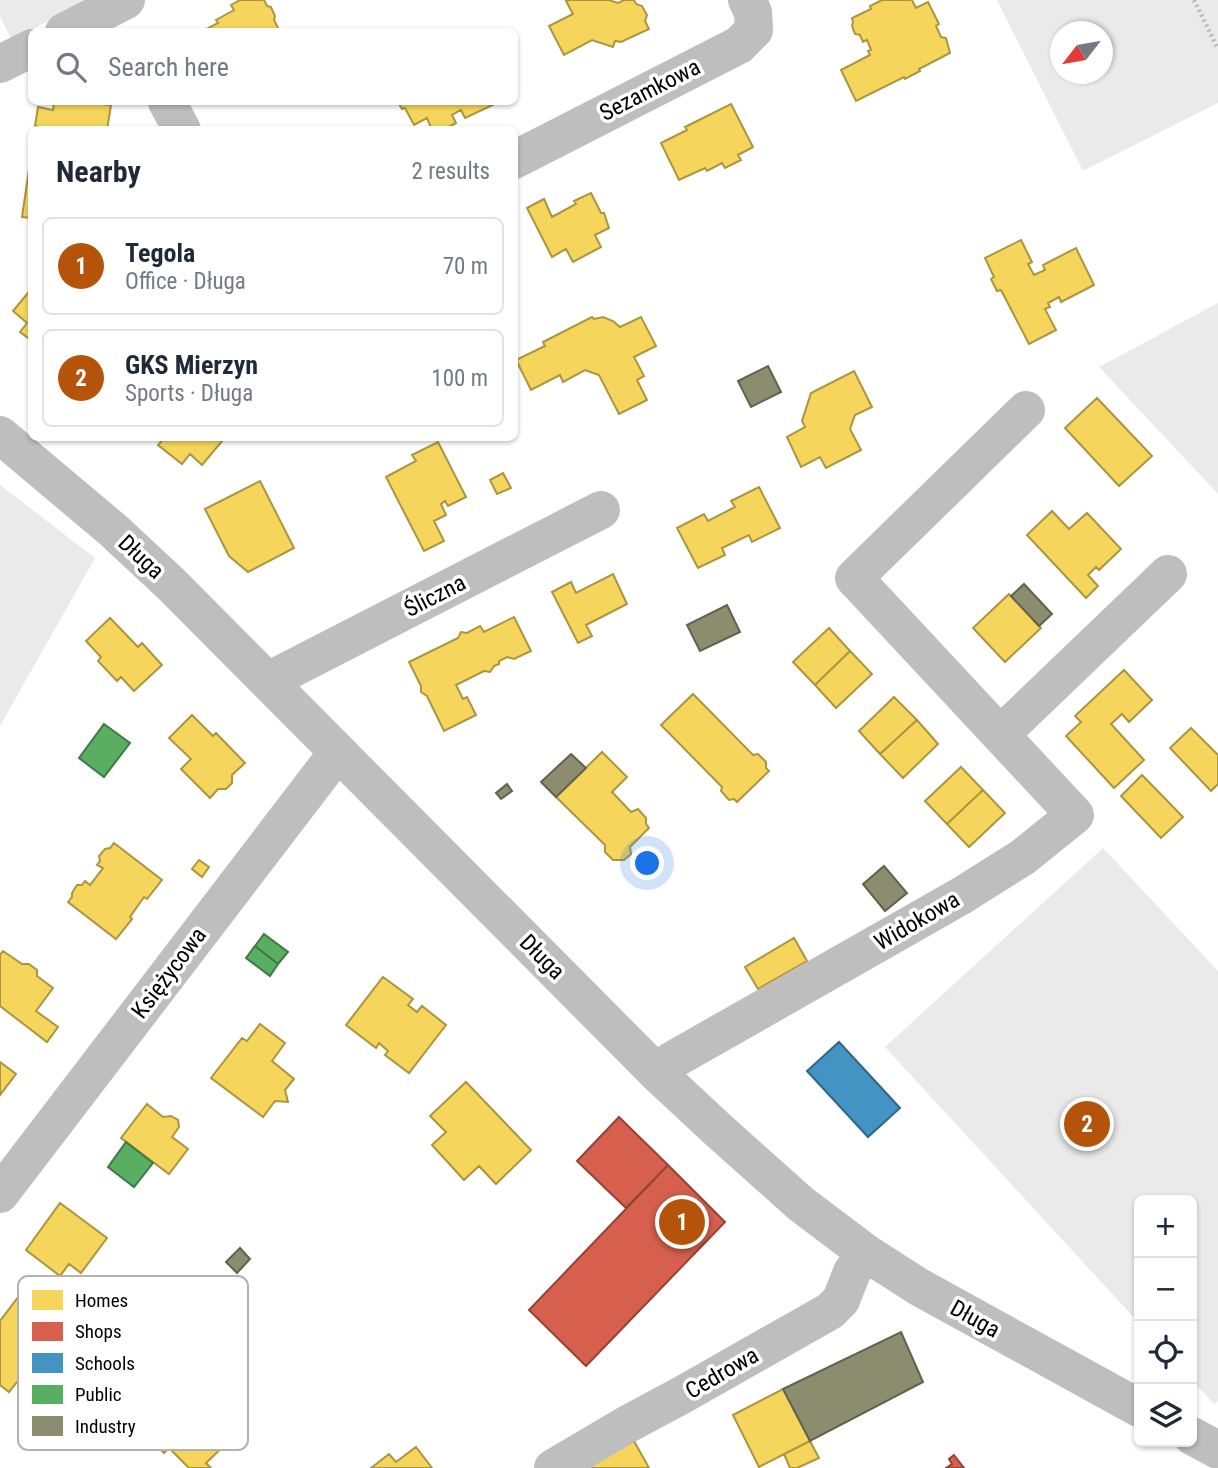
<!DOCTYPE html>
<meta charset="utf-8">
<style>
body{margin:0;font-family:"Roboto Condensed",sans-serif;background:#f6f6f7;color:#1f2937}
.controls{position:absolute;right:21px;bottom:21px;display:grid;overflow:hidden;border-radius:10px;box-shadow:0 2px 5px #0004}
.controls button{width:63px;height:63px;display:grid;place-items:center;padding:0;border:0;border-bottom:2px solid #e0e1e3;background:#fff;color:#1f2937;font:35px sans-serif}
.compass{position:absolute;left:1050px;top:21px;width:63px;height:63px;border-radius:50%;background:#fff;box-shadow:0 2px 5px #0004;rotate:239deg}
.you{position:absolute;left:648px;top:864px;width:24px;height:24px;margin:-18px;border:5px solid #fff;border-radius:50%;background:#1a73e8;box-shadow:0 0 0 10px #1a73e833}
.badge{display:grid;place-items:center;width:46px;height:46px;border-radius:50%;background:#b45309;color:#fff;font-size:23px;font-weight:700}
.pin{position:absolute;translate:-50% -50%;border:4px solid #fff;box-shadow:0 2px 7px #0006}
.list{margin:0;padding:0;list-style:none}
h2{display:flex;justify-content:space-between;align-items:center;height:91px;margin:0;padding:0 28px;font-size:30px}
h2 small{font-size:23px;font-weight:400;color:#747a83}
.list li{display:grid;grid-template-columns:46px 1fr auto;gap:21px;align-items:center;box-sizing:border-box;height:98px;margin:0 14px 14px;padding:0 14px;border:2px solid #e0e1e3;border-radius:10px}
.list b{display:block;font-size:26px;white-space:nowrap}
.list p{margin:0;font-size:23px;white-space:nowrap;color:#747a83}
.list em{font-size:23px;font-style:normal;color:#747a83}
.icon{flex:none;width:38px;height:38px;fill:none;stroke:currentColor;stroke-width:2;stroke-linecap:round;stroke-linejoin:round}
.map{position:relative;flex:none;width:1218px;height:1468px;overflow:hidden}
.search{position:absolute;background:#fff;box-shadow:0 2px 5px #0004;left:28px;top:28px;width:490px;height:77px;display:flex;align-items:center;gap:18px;box-sizing:border-box;padding:0 24px;border-radius:10px;color:#747a83;font-size:26px}
.panel{position:absolute;background:#fff;box-shadow:0 2px 5px #0004;left:28px;top:126px;width:490px;height:315px;border-radius:10px}
.map>svg:first-child{display:block}
</style>
<div class="map">
<svg width="1218" height="1468" viewBox="0 0 1218 1468">
<rect width="100%" height="100%" fill="#fff"/>
<!-- green -->
<path fill="#eaeaea" fill-rule="evenodd" d="M0,0H87L12,40L0,17Z
M997,0H1218V103L1083,171ZM1060,32H1102V74H1060Z
M1218,303V494L1099,367Z
M0,485L95,558L0,726Z
M1103,848L1218,971V1401L1214,1404L1192,1380V1200H1139V1323L885,1047Z"/>
<!-- homes -->
<path fill="#f6d55c" stroke="#ac9540" stroke-width="2" d="M240,0H264L267,6L271,7L275,16L274,20L280,32H201L218,23L216,20L234,10L231,5Z
M569,0H609L618,3L624,0H634L636,4L642,6L647,15L645,21L649,29L621,42L615,41L613,47L592,40L564,55L549,26L573,14L566,1Z
M882,0H912L916,8L928,2L939,24L936,26L941,37L946,38L950,53L919,69L920,71L905,79L904,77L856,101L841,70L870,55L868,51L871,50L867,40L863,42L860,35L855,34L852,26L853,22L852,18L871,9L870,6Z
M54,102H88L111,105L107,130H40V127L35,126L38,107L53,110Z
M398,102H499L465,118L461,110L452,115L456,123L443,130H432L427,118L414,125L405,108L402,109Z
M731,104L753,147L738,155L741,160L725,168L722,163L707,171L705,168L679,180L661,143L687,130L685,127Z
M30,162H32V218L22,217Z
M591,193L601,213H604L609,228L595,235L601,247L573,262L566,249L552,257L527,208L544,199L552,217L576,204L574,201Z
M1021,240L1032,262L1028,264L1034,275L1045,270L1043,265L1076,248L1094,285L1061,302L1059,297L1048,303L1050,307L1045,309L1056,330L1029,344L1001,290L997,291L991,279L994,277L985,258Z
M32,288V341L20,332L27,323L13,311Z
M592,317L594,319L603,317L613,321L620,327L641,317L656,346L634,357L644,376L637,380L647,400L619,414L599,375L585,370L563,382L560,375L531,390L516,360L545,346L543,342Z
M854,371L872,407L855,415L850,429L861,450L826,468L820,457L801,467L787,437L805,427L802,421L811,393Z
M1097,398L1152,456L1119,486L1065,428Z
M164,438H221L223,440L202,465L190,454L182,464L158,445Z
M438,442L466,497L448,506L445,501L441,504L446,515L434,521L444,541L424,551L386,477L416,461L412,455Z
M503,473L511,488L497,494L490,480Z
M260,481L294,548L248,572L229,556L205,509Z
M759,487L780,528L752,542L749,535L722,548L725,555L698,568L677,528L704,514L708,521L735,507L731,501Z
M1052,511L1069,529L1087,513L1121,549L1099,570L1096,567L1088,575L1098,586L1086,598L1027,535Z
M613,574L627,604L586,625L592,636L578,643L552,592L571,582L576,593Z
M1009,594L1041,628L1005,662L973,628Z
M514,617L531,651L514,659L507,657L499,661V664L494,666L490,672L484,671L456,685L463,699L467,697L476,715L444,731L427,696L421,692V686L409,662L458,638L461,632L467,633L480,626L484,632Z
M110,618L138,647L142,643L162,665L134,691L121,677L117,681L98,661L101,657L86,641Z
M829,628L850,651L815,685L793,662Z
M850,651L872,674L836,708L815,685Z
M1124,670L1152,700L1129,722L1122,714L1111,724L1144,760L1114,788L1066,736L1081,722L1075,716Z
M693,694L753,755L758,754L766,762V768L769,771L737,802L734,799L729,800L721,791L722,787L661,725Z
M894,697L917,720L880,754L859,731Z
M192,715L213,736L216,733L245,763L232,775V783L226,789H218L210,798L181,769L191,759L169,738Z
M917,720L938,744L903,778L880,754Z
M1191,728L1218,755V784L1211,791L1170,748Z
M602,752L627,777L612,792L631,812L638,809L646,818V824L649,828L630,847L631,854L624,860H613L605,852V845L556,797Z
M961,767L983,790L947,824L925,801Z
M1142,775L1183,817L1161,838L1121,796Z
M983,790L1005,813L969,847L947,824Z
M114,843L162,880L147,899L144,897L130,917L132,919L116,939L68,902L72,897V893L77,885H82L85,881L90,885L103,868L97,865L100,861L99,856L105,849L110,848Z
M199,860L209,867L202,877L192,869Z
M794,938L807,961L758,989L745,967Z
M3,951L22,964H29L37,970V976L53,988L36,1011L58,1027L47,1042L0,1006V955Z
M383,977L413,999L408,1005L417,1012L422,1006L446,1025L409,1073L385,1055L388,1051L379,1043L376,1048L346,1025Z
M260,1024L285,1043L272,1061L294,1079L285,1090L288,1102L275,1101L263,1117L211,1078L242,1038L247,1041Z
M0,1062L16,1074L0,1095Z
M466,1082L531,1150L496,1184L479,1166L464,1180L432,1145L446,1132L430,1116Z
M147,1104L163,1117L171,1116L178,1120L179,1127L172,1137L188,1149L169,1174L121,1138Z
M60,1203L107,1238L81,1273L69,1264L60,1276L26,1250Z
M19,1296L77,1340L58,1365L38,1350L25,1366L28,1368L9,1392L0,1385V1321Z
M783,1389L810,1441L759,1467L733,1415Z
M166,1390L195,1418L199,1414L228,1442L206,1463L211,1468H189L169,1448L164,1453L133,1422Z
M634,1441L649,1468H587Z
M810,1441L819,1458L797,1468H790L784,1454Z
M416,1447L432,1468H371L389,1454L396,1462Z"/>
<!-- shops -->
<path fill="#d6604d" stroke="#964336" stroke-width="2" d="M619,1117L668,1165L626,1208L577,1161Z
M668,1165L725,1222L586,1366L529,1310Z
M954,1455L964,1468H946L952,1464L949,1459Z"/>
<!-- schools -->
<path fill="#4393c3" stroke="#2f6788" stroke-width="2" d="M839,1042L900,1108L868,1137L807,1071Z"/>
<!-- public -->
<path fill="#5aae61" stroke="#3f7a44" stroke-width="2" d="M104,724L130,743L104,777L79,758Z
M264,934L288,952L278,964L255,946Z
M255,946L278,964L270,976L246,958Z
M126,1142L153,1163L134,1187L108,1167Z"/>
<!-- industry -->
<path fill="#8c8c6e" stroke="#62624d" stroke-width="2" d="M768,366L781,392L751,407L738,381Z
M1024,584L1052,614L1039,626L1011,596Z
M727,605L740,632L700,651L687,625Z
M571,754L586,768L556,797L541,782Z
M507,784L512,791L501,799L496,793Z
M884,866L907,893L885,911L863,884Z
M240,1248L250,1259L237,1273L226,1262Z
M901,1332L923,1382L810,1441L783,1389Z"/>
<g fill="none" stroke-linecap="round" stroke-linejoin="round">
<!-- path -->
<path stroke="#b8b8b8" stroke-width="4.5" stroke-dasharray="2 3.5" stroke-linecap="butt" d="M1194,0L1218,49"/>
<!-- minor -->
<path stroke="#bebebe" stroke-width="38" d="M64,32L126,0
M0,64L32,48
M167,102L182,130
M514,160L739,45L754,30L753,12L747,0
M0,435L113,530L172,585L658,1074L716,1128L801,1204L866,1253L919,1287L1139,1408
M268,681L601,510
M1001,734L1168,574
M658,1074L671,1061L961,896L1023,857L1075,815L854,578L1026,410
M0,1194L338,752
M1192,1436L1218,1450
M553,1468L626,1425L682,1395L830,1311L841,1300L852,1272L866,1253"/>
</g>
<g text-anchor="middle" dominant-baseline="central" stroke-width="7" stroke-linejoin="round" paint-order="stroke">
<!-- street labels -->
<g font-size="23" fill="#000" stroke="#fff">
<text transform="translate(650 90) rotate(-27)">Sezamkowa</text>
<text transform="translate(141 557) rotate(43)">Długa</text>
<text transform="translate(435 596) rotate(-27)">Śliczna</text>
<text transform="translate(917 921) rotate(-30)">Widokowa</text>
<text transform="translate(542 957) rotate(45)">Długa</text>
<text transform="translate(169 973) rotate(-53)">Księżycowa</text>
<text transform="translate(975 1319) rotate(29)">Długa</text>
<text transform="translate(722 1373) rotate(-30)">Cedrowa</text>
</g>
</g>
<!-- legend -->
<rect x="18" y="1276" width="230" height="174" rx="10" fill="#fff" stroke="#b2b2b2" stroke-width="2"/>
<rect x="32" y="1290" width="31" height="20" fill="#f6d55c"/>
<rect x="32" y="1322" width="31" height="19" fill="#d6604d"/>
<rect x="32" y="1353" width="31" height="20" fill="#4393c3"/>
<rect x="32" y="1385" width="31" height="19" fill="#5aae61"/>
<rect x="32" y="1416" width="31" height="20" fill="#8c8c6e"/>
<g font-size="19" fill="#000">
<text x="75" y="1307">Homes</text>
<text x="75" y="1338">Shops</text>
<text x="75" y="1370">Schools</text>
<text x="75" y="1401">Public</text>
<text x="75" y="1433">Industry</text>
</g>
</svg>
<div class="controls">
<button>+</button>
<button>−</button>
<button><svg class="icon" aria-label="locate" viewBox="0 0 24 24"><circle cx="12" cy="12" r="6"/><path d="M12 2v4M12 18v4M2 12h4M18 12h4"/></svg></button>
<button><svg class="icon" aria-label="layers" viewBox="0 0 24 24"><path d="M12 4l9 5-9 5-9-5zM3 14l9 5 9-5"/></svg></button>
</div>
<svg class="compass" viewBox="-18 -18 36 36"><path d="M0-13l5 13h-10z" fill="#e53935"/><path d="M0 13l5-13h-10z" fill="#747a83"/></svg>
<div class="you"></div>
<div class="pin badge" style="left:682px;top:1222px">1</div>
<div class="pin badge" style="left:1087px;top:1124px">2</div>
<div class="search"><svg class="icon" aria-label="search" viewBox="0 0 24 24"><circle cx="10" cy="10" r="6"/><path d="M15 15l6 6"/></svg>Search here</div>
<section class="panel">
<h2>Nearby<small>2 results</small></h2>
<ul class="list">
<li><span class="badge">1</span><div><b>Tegola</b><p>Office · Długa</p></div><em>70 m</em></li>
<li><span class="badge">2</span><div><b>GKS Mierzyn</b><p>Sports · Długa</p></div><em>100 m</em></li>
</ul>
</section>
</div>
